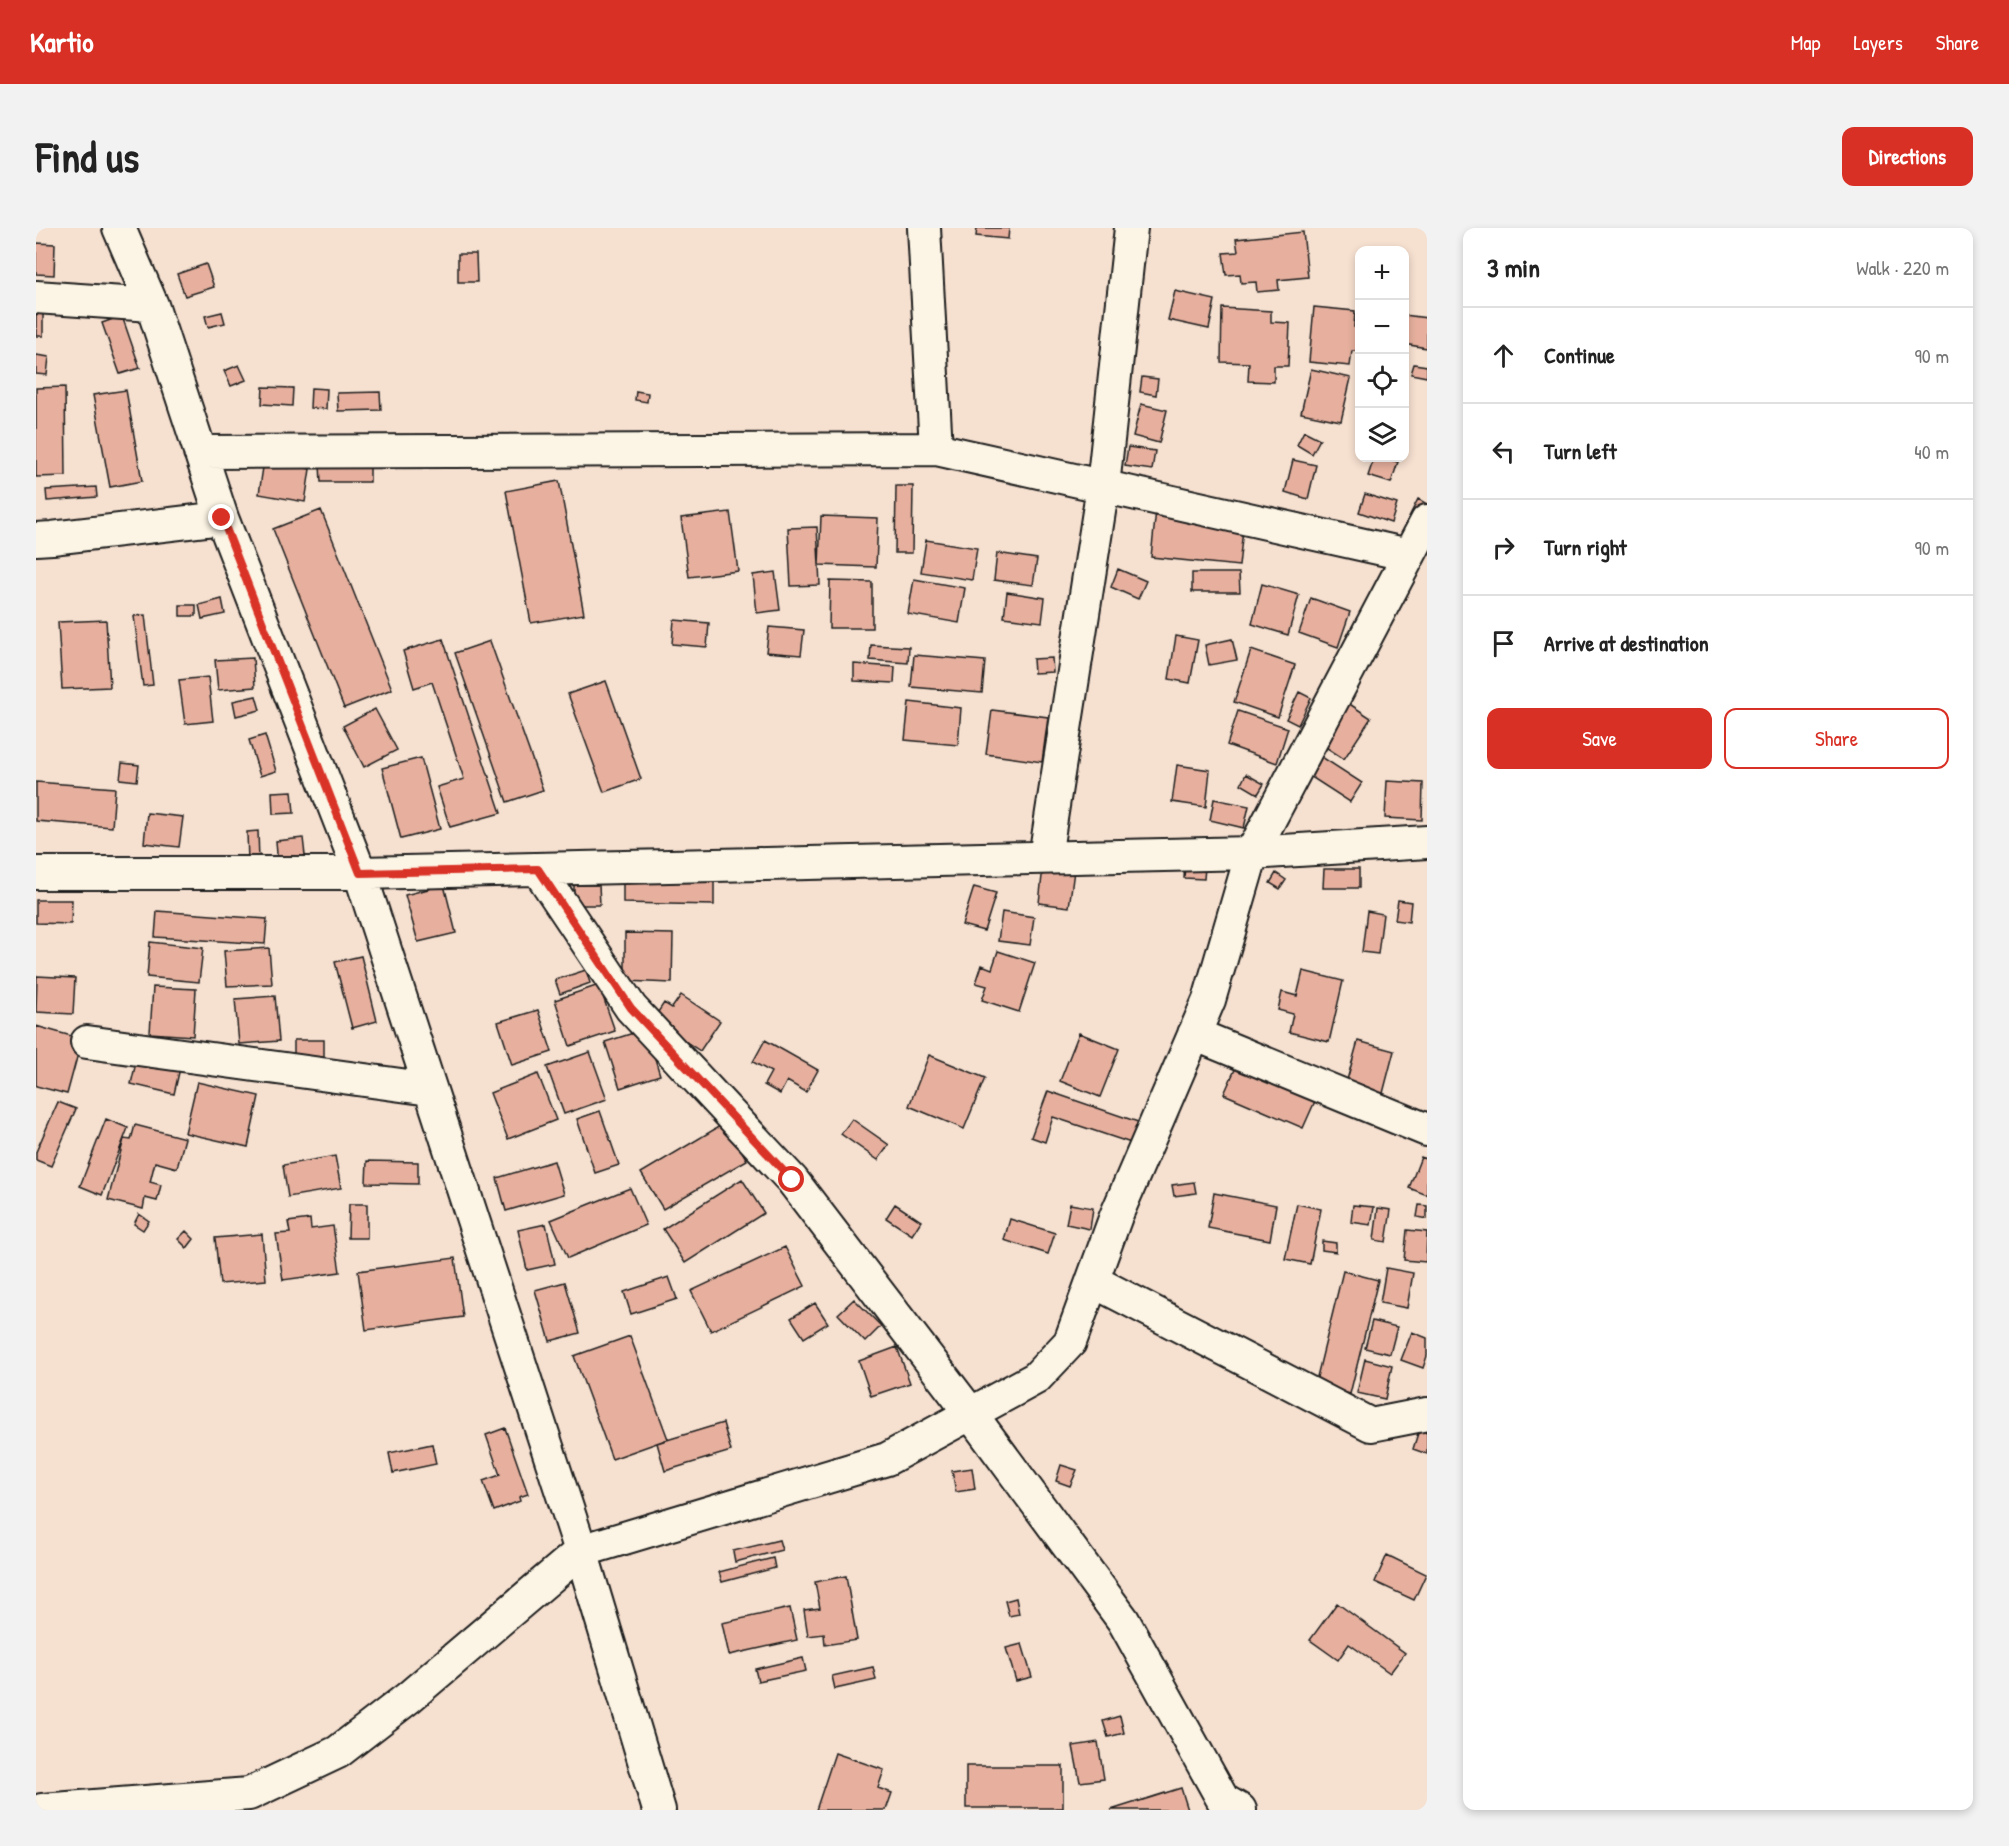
<!DOCTYPE html>
<meta charset="utf-8">
<style>
body{margin:0;font-family:"Patrick Hand",sans-serif;background:#f2f2f2;color:#222}
.controls{position:absolute;right:18px;top:18px;display:grid;overflow:hidden;border-radius:12px;box-shadow:0 3px 9px #0003}
.controls button{width:54px;height:54px;display:grid;place-items:center;padding:0;border:0;border-bottom:2px solid #e0e0e0;background:#fff;color:#222;font:30px sans-serif}
.stop{position:absolute;width:18px;height:18px;margin:-14px;border:4px solid #d93025;border-radius:50%;background:#fff}
.stop.end{background:#d93025;border-color:#fff;box-shadow:0 2px 6px #0008}
.list{margin:0;padding:0;list-style:none}
h2{display:flex;justify-content:space-between;align-items:center;height:78px;margin:0;padding:0 24px;font-size:26px}
h2 small{font-size:20px;font-weight:400;color:#767676}
.list li{display:grid;grid-template-columns:39px 1fr auto;gap:18px;align-items:center;box-sizing:border-box;height:96px;padding:0 24px;border-top:2px solid #e0e0e0}
.list b{display:block;font-size:22px;white-space:nowrap}
.list em{font-size:20px;font-style:normal;color:#767676}
.actions{display:flex;gap:12px;padding:18px 24px}
.actions a{flex:1;padding:14px 0;border:2px solid #d93025;border-radius:12px;text-align:center;font-size:21px;color:#d93025}
.actions .main{background:#d93025;color:#fff}
.icon{flex:none;width:33px;height:33px;fill:none;stroke:currentColor;stroke-width:2;stroke-linecap:round;stroke-linejoin:round}
.map{position:relative;flex:none;width:1391px;height:1582px;overflow:hidden;border-radius:12px}
header{display:flex;align-items:center;gap:36px;box-sizing:border-box;height:84px;padding:0 30px;background:#d93025;color:#fff}
header strong{font-size:28px}
nav{display:flex;gap:33px;margin-inline-start:auto;font-size:21px}
.intro{display:flex;align-items:center;justify-content:space-between;box-sizing:border-box;height:144px;padding:0 36px}
h1{margin:0;font-size:42px}
.button{padding:15px 27px;border-radius:12px;background:#d93025;color:#fff;font-size:21px;font-weight:700}
main{display:flex;gap:36px;padding:0 36px}
aside{flex:1;background:#fff;border-radius:12px;box-shadow:0 3px 9px #0003}
.map>svg:first-child{display:block}
</style>
<header>
<strong>Kartio</strong>
<nav><a>Map</a><a>Layers</a><a>Share</a></nav>
</header>
<div class="intro"><h1>Find us</h1><a class="button">Directions</a></div>
<main>
<div class="map">
<svg width="1391" height="1582" viewBox="0 0 1391 1582">
<rect width="100%" height="100%" fill="#f6e0d0"/>
<filter id="ink" filterUnits="userSpaceOnUse"><feTurbulence type="fractalNoise" baseFrequency=".0167" numOctaves="2"/><feDisplacementMap in="SourceGraphic" scale="12" xChannelSelector="R" yChannelSelector="G"/><feConvolveMatrix kernelMatrix="1 2 1 2 8 2 1 2 1" color-interpolation-filters="sRGB"/></filter>
<g filter="url(#ink)">
<!-- building -->
<path fill="#e7b09e" stroke="#1c1c1c" stroke-width="1.5" d="M941,0H973L972,11L940,8Z
M1267,4L1272,49L1242,52L1243,62L1221,64L1220,54L1205,55L1204,46L1190,47L1187,25L1202,24L1200,11Z
M0,15L19,16L18,47L0,46Z
M422,26H440L441,54H422Z
M170,36L178,59L149,68L141,46Z
M1139,63L1179,72L1173,101L1132,92Z
M1278,79L1319,83L1318,99H1324V123H1316L1314,138L1273,134Z
M1186,80L1235,83V94L1254,95L1252,138H1238V154L1212,153L1213,135L1185,134Z
M0,82H7V108H0Z
M186,84L189,95L172,99L169,88Z
M1368,87L1391,90V120L1368,116Z
M86,88L104,140L84,146L66,95Z
M0,127L13,129L11,147L0,146Z
M1378,136L1391,138V149L1375,146Z
M203,137L210,152L195,158L188,143Z
M1275,141L1315,150L1305,193L1265,185Z
M1106,149L1122,151L1120,167L1104,164Z
M29,159L30,248L0,249V160Z
M227,159L257,160L256,178L226,176Z
M275,160L291,161L290,181L274,180Z
M90,162L106,253L74,259L57,167Z
M600,163L612,165L611,174L599,172Z
M344,164L345,182L302,183L301,165Z
M1105,176L1131,182L1123,215L1097,208Z
M1268,203L1284,211L1276,226L1261,217Z
M1092,219L1119,223L1116,242L1089,238Z
M1338,230H1347L1362,234L1355,255L1332,248Z
M1257,232L1280,237L1272,271L1249,264Z
M228,233L274,241L269,274L223,266Z
M334,236V254H285L284,237Z
M523,253L548,386L495,395L470,263Z
M860,258H877L876,325H859Z
M60,259L61,269L11,273L10,262Z
M1329,266L1361,276L1355,295L1323,284Z
M1382,271L1391,276L1382,294L1373,289Z
M285,282L356,461L308,480L237,301Z
M1120,282L1208,292L1203,338L1115,329Z
M694,284L702,343L653,349L645,290Z
M785,288L842,290L840,339L783,337Z
M781,299L784,357L755,358L752,300Z
M890,312L941,320L936,352L885,344Z
M961,325L1001,331L997,357L958,352Z
M1082,341L1110,353L1102,371L1075,359Z
M739,344L744,382L721,385L717,347Z
M1156,345H1203L1204,364H1156Z
M878,351L929,360L923,395L872,386Z
M794,353L836,354V400H793Z
M1226,356L1263,367L1252,407L1216,396Z
M971,364L1009,370L1006,394L968,389Z
M1275,370L1314,384L1302,419L1263,405Z
M186,371L189,386L166,391L163,377Z
M144,377H160V388H144Z
M109,387L117,457L107,458L98,388Z
M70,392L74,459L26,461L22,394Z
M638,392L673,395L671,419L636,416Z
M733,399L768,402L765,427L730,424Z
M1140,408L1162,412L1154,455L1133,451Z
M407,411L465,585L414,599L401,559L428,551L396,454L378,460L367,423Z
M1196,411L1201,432L1173,437L1169,417Z
M454,413L507,562L471,574L419,425Z
M835,417L873,419L872,435L834,432Z
M1215,422L1259,437L1242,489L1198,474Z
M878,427L949,433L946,465L875,459Z
M217,430L219,459L182,462L179,432Z
M1016,430L1017,444L998,445L997,431Z
M818,436L859,439L858,455L818,453Z
M172,449L177,493L149,496L143,452Z
M570,453L605,551L568,564L532,466Z
M1263,464L1275,470L1262,497L1250,491Z
M220,468L224,482L200,488L197,473Z
M873,474L925,480L922,517L869,512Z
M1312,475L1335,490L1308,531L1285,516Z
M339,481L361,522L328,539L307,498Z
M956,482L1012,489L1006,534L950,526Z
M1202,483L1252,500L1241,535L1191,517Z
M229,507L240,543L224,548L213,512Z
M1278,524L1326,555L1314,574L1266,543Z
M385,530L404,601L365,611L346,540Z
M86,535L103,537L101,553L84,551Z
M1141,537L1174,542L1170,579L1136,574Z
M1210,546L1228,556L1222,566L1205,556Z
M1351,553L1387,555L1386,592L1349,590Z
M0,554L79,560L76,599L0,593Z
M256,563L258,585L237,586L236,564Z
M1178,571L1213,578L1208,600L1174,592Z
M111,585L147,589L143,619L108,615Z
M222,603L223,632L212,633L211,604Z
M267,610L270,636L242,639L240,613Z
M1149,637L1169,639L1168,651L1148,650Z
M1007,639L1038,643L1033,679L1003,675Z
M1288,641H1323V660H1287Z
M1240,645L1250,652L1244,661L1234,655Z
M587,648L678,650V677L587,675Z
M408,657L420,705L382,714L369,667Z
M538,657H563L564,677H538Z
M938,659L960,665L948,703L926,697Z
M0,672H36L35,696L0,695Z
M1362,672L1375,674L1373,694L1359,692Z
M121,683L231,691L229,716L119,709Z
M1331,683L1347,686L1342,726L1326,724Z
M966,684L998,689L994,717L962,713Z
M589,705L637,706L636,755L589,753Z
M114,714L167,720L163,754L111,749Z
M233,720L236,756L191,758L188,723Z
M962,723L999,735L983,784L946,772L951,758L940,755L946,737L956,741Z
M325,728L341,793L316,800L299,734Z
M550,742L554,755L524,766L519,752Z
M1267,743L1307,753L1293,814L1253,804L1257,786L1242,782L1246,764L1261,768Z
M1,748L39,750L37,786L0,784Z
M563,757L579,803L534,818L519,772Z
M117,759L160,761L157,808L114,805Z
M645,767L684,793L664,823L625,797L620,787L628,775L636,780Z
M239,768L243,813L203,816L199,771Z
M502,782L516,824L476,837L462,794Z
M0,798L46,811L31,866L0,858Z
M610,801L624,847L584,860L569,814Z
M1043,805L1083,821L1064,869L1024,853Z
M258,812H288V833H258Z
M729,812L782,842L770,864L751,853L744,866L728,857L735,844L717,834Z
M1322,813L1358,823L1346,869L1309,859Z
M554,824L571,871L528,886L511,839Z
M893,827L949,850L928,901L873,878Z
M101,830L144,840L138,866L95,856Z
M1201,837L1280,871L1267,900L1188,866Z
M502,846L520,892L472,911L454,865Z
M161,854L223,868L212,919L149,905Z
M1012,863L1102,894L1095,915L1017,889L1009,914L995,909Z
M22,874L40,881L15,938L0,932V924Z
M564,883L583,937L559,945L541,891Z
M70,891L92,900L66,967L44,958Z
M816,891L853,917L842,932L805,906Z
M689,895L711,932L627,981L605,945Z
M99,897L149,910L141,940L119,934L114,954L125,957L121,973L109,970L107,981L72,972L88,911L95,912Z
M299,928L305,960L252,969L247,937Z
M1385,929L1391,932V967L1373,960Z
M331,933L382,934V956L330,955Z
M518,933L528,966L470,983L461,950Z
M706,951L728,985L649,1035L627,1001Z
M1158,954L1160,965L1138,968L1136,957Z
M594,960L610,997L532,1030L515,992Z
M1178,965L1240,977L1234,1012L1172,1000Z
M313,976H331V1010H312Z
M859,976L885,993L876,1007L850,990Z
M1034,976L1057,980L1054,1001L1030,996Z
M1261,976L1285,981L1274,1036L1249,1031Z
M1317,977L1338,979L1335,997L1315,994Z
M1383,977L1391,978V991L1381,989Z
M1342,980L1355,982L1350,1014L1338,1012Z
M103,986L113,993L107,1002L98,996Z
M274,991L275,1001L297,998L304,1044L247,1052L240,1006L254,1005L252,994Z
M974,991L1019,1005L1012,1026L968,1012Z
M510,996L519,1036L491,1042L482,1002Z
M1371,1002L1391,1004L1390,1034L1368,1032Z
M150,1003L158,1011L151,1020L142,1011Z
M226,1006L230,1052L184,1056L179,1010Z
M1286,1013L1300,1015V1024L1286,1022Z
M749,1019L769,1058L675,1103L655,1063Z
M419,1030L427,1089L330,1102L322,1043Z
M1350,1040L1377,1045L1371,1080L1344,1075Z
M1307,1043L1342,1052L1314,1166L1279,1157Z
M633,1049L641,1071L595,1086L588,1064Z
M529,1054L544,1105L514,1113L499,1062Z
M818,1071L845,1098L829,1114L802,1086Z
M779,1075L792,1095L768,1110L755,1090Z
M1336,1093L1361,1099L1354,1126L1329,1120Z
M1376,1104L1391,1110V1128L1387,1140L1365,1132Z
M594,1108L632,1211L576,1231L538,1128Z
M861,1119L874,1155L835,1168L823,1133Z
M1329,1131L1356,1138L1349,1171L1321,1165Z
M687,1195L695,1223L629,1243L621,1215Z
M469,1200L492,1266L483,1269L484,1273L458,1283L447,1253L464,1247L450,1207Z
M1383,1202L1391,1205V1226L1377,1221Z
M396,1216L400,1236L357,1245L353,1225Z
M1025,1237L1041,1242L1034,1258L1020,1253Z
M936,1240L939,1261L920,1264L916,1243Z
M743,1312L746,1322L699,1334L697,1323Z
M1351,1327L1390,1346L1378,1372L1339,1354Z
M737,1330L739,1340L686,1354L683,1344Z
M810,1348L821,1412L789,1417L788,1406L772,1408L768,1382L784,1380L779,1354Z
M980,1370L983,1386L973,1388L969,1373Z
M1301,1375L1369,1425L1354,1445L1313,1416L1302,1432L1274,1412Z
M754,1380L761,1412L693,1427L686,1395Z
M986,1416L996,1449L980,1453L970,1420Z
M767,1430L770,1443L722,1453L719,1441Z
M837,1439L840,1452L799,1461L796,1448Z
M1084,1488L1088,1505L1072,1509L1067,1493Z
M1062,1514L1068,1551L1044,1554L1037,1518Z
M799,1525L848,1542L842,1560L856,1565L850,1582H780Z
M930,1538H1027V1580H930Z
M1145,1560L1152,1582H1075Z"/>
<g fill="none" stroke-linecap="round" stroke-linejoin="round">
<!-- minor casing -->
<g stroke="#1c1c1c" stroke-width="36">
<path id="minor" d="M83,0L116,77L186,290L324,645L545,1323L623,1582
M888,0L900,221L1373,327
M0,69L116,77
M164,224L900,221
M0,311L16,310L186,290
M1009,629L1067,258L1095,0
M502,641L595,780L756,952L935,1186L1087,1392L1187,1572L1204,1582
M0,645H324L1216,625L1391,614
M1158,806L1391,902
M51,814L394,861
M1057,1053L1335,1197L1391,1186
M6,1582L213,1566L302,1524L372,1470L545,1323L851,1231L1000,1150L1034,1114L1080,988L1173,772L1216,625L1391,293"/>
</g>
<!-- minor -->
<use href="#minor" stroke="#fcf5e5" stroke-width="32"/>
</g>
</g>
<g fill="none" stroke-linecap="round" stroke-linejoin="round" filter="url(#ink)">
<!-- route -->
<path stroke="#d93025" stroke-width="8" d="M186,290L324,645L502,641L595,780L756,952"/>
</g>
</svg>
<div class="controls">
<button>+</button>
<button>−</button>
<button><svg class="icon" aria-label="locate" viewBox="0 0 24 24"><circle cx="12" cy="12" r="6"/><path d="M12 2v4M12 18v4M2 12h4M18 12h4"/></svg></button>
<button><svg class="icon" aria-label="layers" viewBox="0 0 24 24"><path d="M12 4l9 5-9 5-9-5zM3 14l9 5 9-5"/></svg></button>
</div>
<div class="stop" style="left:756px;top:952px"></div>
<div class="stop end" style="left:186px;top:290px"></div>
</div>
<aside>
<h2>3 min<small>Walk · 220 m</small></h2>
<ul class="list">
<li><svg class="icon" aria-label="ahead" viewBox="0 0 24 24"><path d="M12 20V5M6 11l6-6 6 6"/></svg><div><b>Continue</b></div><em>90 m</em></li>
<li><svg class="icon" aria-label="left" viewBox="0 0 24 24"><path d="M17 20v-9H6M10 6l-5 5 5 5"/></svg><div><b>Turn left</b></div><em>40 m</em></li>
<li><svg class="icon" aria-label="right" viewBox="0 0 24 24"><path d="M7 20v-9h11M14 6l5 5-5 5"/></svg><div><b>Turn right</b></div><em>90 m</em></li>
<li><svg class="icon" aria-label="arrive" viewBox="0 0 24 24"><path d="M6 21V4h12l-3 4 3 4H6"/></svg><div><b>Arrive at destination</b></div></li>
</ul>
<div class="actions"><a class="main">Save</a><a>Share</a></div>
</aside>
</main>
